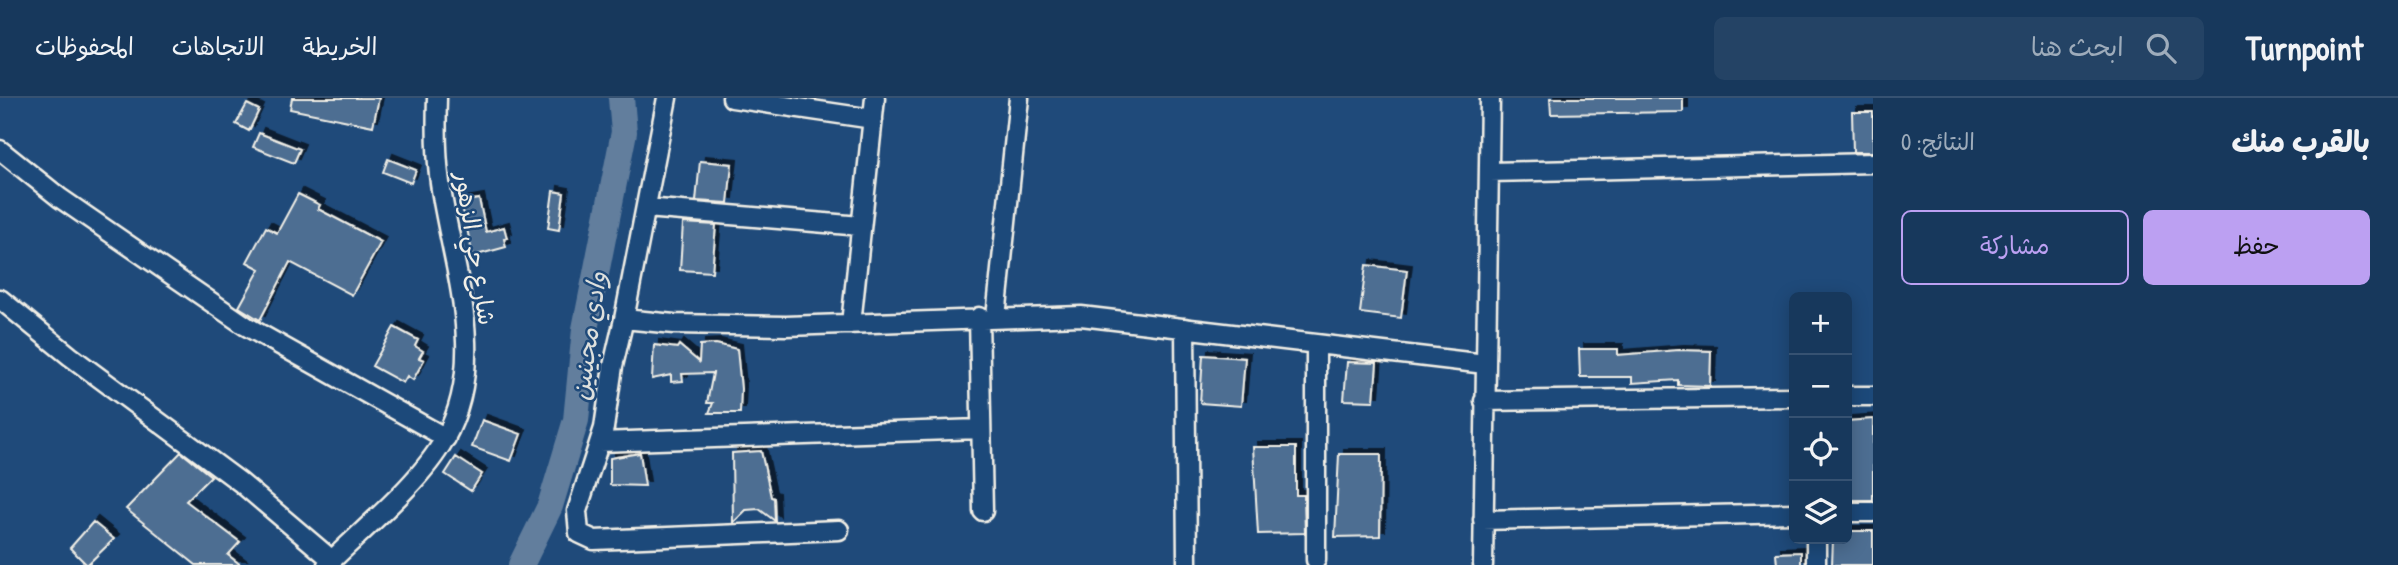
<!DOCTYPE html>
<html lang="ar">
<meta charset="utf-8">
<style>
body{margin:0;font-family:"Patrick Hand","Playpen Sans Arabic",sans-serif;background:#244365;color:#f1f3f6;direction:rtl}
.controls{position:absolute;right:21px;bottom:21px;display:grid;overflow:hidden;border-radius:10px;box-shadow:0 4px 18px #0003}
.controls button{width:63px;height:63px;display:grid;place-items:center;padding:0;border:0;border-bottom:2px solid #365272;background:#17385c;color:#f1f3f6;font:35px sans-serif}
.list{margin:0;padding:0;list-style:none}
h2{display:flex;justify-content:space-between;align-items:center;height:91px;margin:0;padding:0 28px;font-size:30px}
h2 small{font-size:23px;font-weight:400;color:#9eacbb}
.actions{display:flex;gap:14px;padding:21px 28px}
.actions a{flex:1;padding:16px 0;border:2px solid #bca0f2;border-radius:10px;text-align:center;font-size:24px;color:#bca0f2}
.actions .main{background:#bca0f2;color:#111}
.icon{flex:none;width:38px;height:38px;fill:none;stroke:currentColor;stroke-width:2;stroke-linecap:round;stroke-linejoin:round}
.map{position:relative;flex:none;width:1873px;height:467px;overflow:hidden;direction:ltr}
header{display:flex;align-items:center;gap:42px;box-sizing:border-box;height:98px;padding:0 35px;background:#17385c;border-bottom:2px solid #365272}
header strong{font-size:33px}
nav{display:flex;gap:38px;margin-inline-start:auto;font-size:24px}
.search{width:490px;height:63px;background:#244365;display:flex;align-items:center;gap:18px;box-sizing:border-box;padding:0 24px;border-radius:10px;color:#9eacbb;font-size:26px}
main{display:flex}
aside{flex:1;background:#17385c}
.map>svg:first-child{display:block}
</style>
<header>
<strong>Turnpoint</strong>
<div class="search"><svg class="icon" aria-label="search" viewBox="0 0 24 24"><circle cx="10" cy="10" r="6"/><path d="M15 15l6 6"/></svg>ابحث هنا</div>
<nav><a>الخريطة</a><a>الاتجاهات</a><a>المحفوظات</a></nav>
</header>
<main>
<aside>
<h2>بالقرب منك<small>النتائج: 0</small></h2>
<ul class="list">
</ul>
<div class="actions"><a class="main">حفظ</a><a>مشاركة</a></div>
</aside>
<div class="map">
<svg width="1873" height="467" viewBox="0 0 1873 467">
<defs>
<filter id="shadow"><feDropShadow dx="5" dy="-5" stdDeviation="0" flood-color="#0009"/></filter>
</defs>
<rect width="100%" height="100%" fill="#1f4a7a"/>
<filter id="ink" filterUnits="userSpaceOnUse"><feTurbulence type="fractalNoise" baseFrequency=".0143" numOctaves="2"/><feDisplacementMap in="SourceGraphic" scale="14" xChannelSelector="R" yChannelSelector="G"/><feConvolveMatrix kernelMatrix="1 2 1 2 8 2 1 2 1" color-interpolation-filters="sRGB"/></filter>
<g filter="url(#ink)">
<g fill="none" stroke-linecap="round" stroke-linejoin="round">
<!-- river -->
<path stroke="#627e9d" stroke-width="26" d="M521,467L550,408L576,322L585,231L624,34L621,0"/>
</g>
<!-- building -->
<path fill="#4d6e92" stroke="#f4f1e8" stroke-width="2" filter="url(#shadow)" d="M292,0H379L373,28L290,11Z
M1550,0H1683V14L1551,16Z
M247,6L259,12L249,33L236,26Z
M1852,14H1873V54H1853Z
M259,35L300,51L294,65L253,49Z
M388,61L416,72L411,85L383,74Z
M700,63L732,66L728,105L696,103Z
M553,93L564,95L559,132L548,130Z
M298,96L320,107L318,111L381,144L352,197L290,164L260,222L239,209L260,171L247,164L266,129L277,135Z
M479,101L486,134L504,129L507,140L504,141L506,149L473,158L461,104Z
M683,125L716,127L712,174L680,172Z
M1366,167L1407,172L1401,220L1360,215Z
M394,229L418,242L415,248L423,253L419,260L424,262L413,282L407,278L403,285L372,268Z
M716,246L737,251L741,291L740,315H709L713,305H707L713,275L682,276L683,283L671,284V277L652,281L654,247L677,250L679,247L699,264L700,247Z
M1579,251H1618V257L1679,252L1711,253L1710,288L1678,287V282L1632,285V279H1580Z
M1203,257L1245,260L1241,308L1200,305Z
M1347,264L1377,265L1374,303L1344,302Z
M1873,321V402H1847V323Z
M482,322L521,336L511,363L472,349Z
M1253,349H1296V397H1304L1305,435L1258,436Z
M761,353L771,399L774,400L775,423L759,411L746,412L733,425L732,355Z
M181,354L211,378L186,403L240,444L228,457L241,467H196L126,411Z
M640,355L645,388L610,387V360Z
M1339,356H1381L1380,438L1335,439Z
M456,359L482,376L471,393L445,376Z
M93,424L114,441L87,467L70,450Z
M1847,433H1873V467H1832L1833,441H1847Z
M1801,454V467H1777L1776,455Z"/>
<g fill="none" stroke-linecap="round" stroke-linejoin="round">
<!-- minor casing -->
<g stroke="#f4f1e8" stroke-width="23">
<path id="minor" d="M667,0L624,221L674,226L786,228L1081,218L1485,266
M732,0L873,21
M0,52L60,100L246,228L446,340
M1490,74L1873,65
M646,110L861,128
M0,201L70,258L240,384L332,462
M979,219L983,413
M996,219L1019,0
M624,221L613,268L604,330L577,413L579,435L594,442L839,432
M851,226L875,0
M1185,230L1187,465
M1316,246V462
M1847,298H1873
M1484,303L1794,299
M600,344L980,331
M1847,414H1873
M1483,422L1794,415
M1816,441V467
M327,467C363,431 420,385 444,342C490,261 452,169 440,85C436,57 436,29 437,0
M1483,467L1490,0"/>
</g>
<!-- minor -->
<use href="#minor" stroke="#1f4a7a" stroke-width="18"/>
</g>
</g>
<g text-anchor="middle" dominant-baseline="central" stroke-width="5" stroke-linejoin="round" paint-order="stroke">
<!-- street labels -->
<g font-size="24" fill="#f4f1e8" stroke="#1f4a7a">
<text transform="translate(476 150) rotate(81)">شارع حي الزهور</text>
</g>
<!-- water labels -->
<g font-size="26" font-style="italic" fill="#dee0dd" stroke="#1f4a7a">
<text transform="translate(588 238) rotate(-82)">وادي مجينين</text>
</g>
</g>
</svg>
<div class="controls">
<button>+</button>
<button>−</button>
<button><svg class="icon" aria-label="locate" viewBox="0 0 24 24"><circle cx="12" cy="12" r="6"/><path d="M12 2v4M12 18v4M2 12h4M18 12h4"/></svg></button>
<button><svg class="icon" aria-label="layers" viewBox="0 0 24 24"><path d="M12 4l9 5-9 5-9-5zM3 14l9 5 9-5"/></svg></button>
</div>
</div>
</main>
